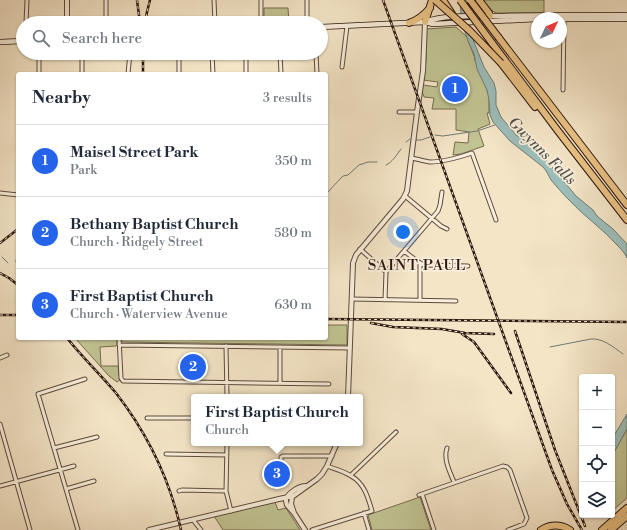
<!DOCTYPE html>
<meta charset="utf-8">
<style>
body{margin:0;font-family:"Libre Bodoni",serif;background:#f2f2f3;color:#1f2937}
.controls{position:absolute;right:12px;bottom:12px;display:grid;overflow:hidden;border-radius:4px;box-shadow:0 1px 3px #0004}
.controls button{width:36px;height:36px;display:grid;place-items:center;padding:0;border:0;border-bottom:1px solid #e0e1e3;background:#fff;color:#1f2937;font:20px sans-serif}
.compass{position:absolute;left:531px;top:12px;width:36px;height:36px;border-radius:50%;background:#fff;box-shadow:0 1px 3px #0004;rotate:46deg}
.you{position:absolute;left:403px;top:232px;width:14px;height:14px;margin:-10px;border:3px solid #fff;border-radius:50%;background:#1a73e8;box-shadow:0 0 0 6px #1a73e833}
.badge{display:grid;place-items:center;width:26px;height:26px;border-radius:50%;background:#2563eb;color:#fff;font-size:13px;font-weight:700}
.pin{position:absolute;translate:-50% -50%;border:2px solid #fff;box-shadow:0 1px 4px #0006}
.popup{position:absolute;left:191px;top:394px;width:172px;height:52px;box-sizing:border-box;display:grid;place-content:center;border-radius:4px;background:#fff;filter:drop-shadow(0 1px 3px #0005);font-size:13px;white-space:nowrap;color:#747a83}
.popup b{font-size:15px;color:#1f2937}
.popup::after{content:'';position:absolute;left:50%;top:100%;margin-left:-8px;border:8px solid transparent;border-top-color:#fff}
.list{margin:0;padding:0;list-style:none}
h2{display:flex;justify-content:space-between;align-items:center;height:52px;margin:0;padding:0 16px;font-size:17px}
h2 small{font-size:13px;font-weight:400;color:#747a83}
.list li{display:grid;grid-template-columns:26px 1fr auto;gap:12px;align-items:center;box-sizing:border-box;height:72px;padding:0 16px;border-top:1px solid #e0e1e3}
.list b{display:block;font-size:15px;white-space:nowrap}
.list p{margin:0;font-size:13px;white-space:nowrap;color:#747a83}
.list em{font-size:13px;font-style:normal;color:#747a83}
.icon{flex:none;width:22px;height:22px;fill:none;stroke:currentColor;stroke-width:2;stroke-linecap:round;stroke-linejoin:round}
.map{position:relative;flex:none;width:627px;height:530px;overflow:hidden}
.search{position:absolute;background:#fff;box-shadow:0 1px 3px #0004;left:16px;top:16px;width:312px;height:44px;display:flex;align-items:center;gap:10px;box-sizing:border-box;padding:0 14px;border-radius:22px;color:#747a83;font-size:15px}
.panel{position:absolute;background:#fff;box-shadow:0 1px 3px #0004;left:16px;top:72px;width:312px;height:268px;border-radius:4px}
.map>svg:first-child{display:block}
</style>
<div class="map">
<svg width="627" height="530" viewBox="0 0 627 530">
<rect width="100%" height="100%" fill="#f4e5c7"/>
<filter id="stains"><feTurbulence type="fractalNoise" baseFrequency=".005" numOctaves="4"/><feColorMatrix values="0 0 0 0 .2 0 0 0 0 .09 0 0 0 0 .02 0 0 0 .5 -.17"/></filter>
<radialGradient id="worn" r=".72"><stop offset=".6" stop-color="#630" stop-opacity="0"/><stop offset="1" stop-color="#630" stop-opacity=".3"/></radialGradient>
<!-- green -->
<path fill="#c1c392" stroke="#766c50" d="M482,0H544V13H496L491,10Z
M264,8H288L289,23H264Z
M456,27L467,37L474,56L475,57L474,58L477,65H479L489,96V113H487L490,124L478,129L484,146L461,154L453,155L455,142L468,143L469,132L456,130V109H432L434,98L424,97L422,91L423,85L437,87L438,82L423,80L426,61V29Z
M326,325H347V345L122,342L121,338H326Z
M75,338H117V345L116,346L100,347L101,366H118L120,380L117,382L109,376Z
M627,429V498L612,511V456Z
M420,497L431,530H372L368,515Z
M275,502L278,510L286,508L300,530H223L214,516Z"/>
<!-- water -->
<path fill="#9cbeba" stroke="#6f7b75" d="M460,0H472L470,26L474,42L484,67L494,83L496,91V105L501,117L516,135L529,143L547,161L576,196L593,210L597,216L613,229L627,244V258C625,253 621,249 617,245C603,229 585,217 570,201C563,194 557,187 551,180C548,175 547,171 543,167L510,141L493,122L490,115L489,100L487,90L477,69L474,54L468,41L464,29L461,14Z
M627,414V429L612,456V439Z"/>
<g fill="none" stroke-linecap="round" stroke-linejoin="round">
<!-- stream -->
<path stroke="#6f7b75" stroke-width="1" d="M435,135L443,136L477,131L495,125
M416,140H421L430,137
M406,142L410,139
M386,165C392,163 397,154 401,149
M326,194L340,179L343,176L348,175L359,165L368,162H377
M2,257L8,263
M550,347L591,339C603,338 613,347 623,354"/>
<!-- minor casing -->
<g stroke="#5d4a3c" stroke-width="5">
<path id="minor" d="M214,0L215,23
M261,0V23
M307,0V23
M26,23L27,0
M106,23V0
M179,53V74
M212,53L213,74
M246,53V74
M280,53L281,74
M316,53L317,74
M342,67L347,26
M39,74V53
M82,74V53
M128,74L130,53
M563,90L564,18
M399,112H417
M411,158C417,159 424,161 430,162C444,162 460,157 472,153L496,220
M0,193L18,195
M405,196L441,226L447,229
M360,249L386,272
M404,251L417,261L424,265L468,266
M352,299L456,301
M385,300L386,272L438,211L440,205L442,192
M420,300V264
M119,338L121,378L123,381L329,384
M119,345L350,348
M226,346L227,397
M0,358L7,355
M280,383V347
M147,418H194
M0,424L30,530
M227,443L226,491L231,511
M54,448L97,437
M447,448C443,459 450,472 454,482
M166,454L227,455
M281,474V457L283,456H332
M351,475L396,432
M0,486L74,466
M66,489L94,481
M179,491L182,490L226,491
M422,494L434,530
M419,495L503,466L507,467L510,470L527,518L524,524L508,530
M364,513L369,530
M193,520L201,530
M78,530L38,394L85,379
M312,530L372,511C368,497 364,483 351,476C344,471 335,469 327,466"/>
</g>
<!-- tertiary casing -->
<g stroke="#5d4a3c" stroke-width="6">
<path id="tertiary" d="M67,23V0
M348,397L353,263L356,255L403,199L407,191L417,112L423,71L425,22
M286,498V501L287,505L294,513L305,530
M286,498C290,492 299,486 306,486
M294,513L291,504L292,497L317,479L322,474L327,466L337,443
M149,530L279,499L293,496"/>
</g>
<!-- secondary casing -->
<g stroke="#2b160e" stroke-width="6">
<path id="secondary" d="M561,19H627
M425,22C442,15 476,16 495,16C539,15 583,15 627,15
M321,27L425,22L433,24L537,19
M0,42L23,41"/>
</g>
<!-- motorway casing -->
<g stroke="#2b160e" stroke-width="8">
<path id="motorway" d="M443,0L452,14
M479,0L489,13L490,16
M425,22L432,0
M409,23C418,20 424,15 430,8
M499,38L627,205
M492,43L558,131L627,220
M501,63L535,107
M541,530C550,524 561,524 570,530
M602,530L627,508
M611,530L627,516"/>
</g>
<!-- minor -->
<use href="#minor" stroke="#f8eedb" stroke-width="3"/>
<!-- tertiary -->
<use href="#tertiary" stroke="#f8eedb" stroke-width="4"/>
<!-- secondary -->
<use href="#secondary" stroke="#f8eedb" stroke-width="4.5"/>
<!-- motorway -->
<use href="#motorway" stroke="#eac284" stroke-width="6"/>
<!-- rail casing -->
<g stroke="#2b160e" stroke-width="2.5">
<path id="rail" d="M137,0L140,23
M383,0L552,470L567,504L582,530
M145,23L147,12L150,0
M143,74V53
M0,243L18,229
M18,252L17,261L18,270
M0,273L9,278L18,285
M0,315H18
M326,319L627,322
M371,323L393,327L442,329L465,333L494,334
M515,331L555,450L585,526
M462,334L474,342L511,393
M67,338C82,357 100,374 116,393C147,433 170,480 181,530"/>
</g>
<!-- rail -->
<use href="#rail" stroke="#f8eedb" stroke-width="1" stroke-dasharray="3" stroke-linecap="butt"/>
<!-- motorway-bridge casing -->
<g stroke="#2b160e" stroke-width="8" stroke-linecap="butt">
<path id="motorway-bridge" d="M435,0L470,31L501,63
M460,0L492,43
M470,0L499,38"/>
</g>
<!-- motorway-bridge -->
<use href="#motorway-bridge" stroke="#eac284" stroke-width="6"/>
</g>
<g text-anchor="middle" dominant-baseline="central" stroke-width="3.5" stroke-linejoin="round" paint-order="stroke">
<!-- water labels -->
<g font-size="15" font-style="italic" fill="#53514a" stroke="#f8eedb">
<text transform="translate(542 151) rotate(45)">Gwynns Falls</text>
</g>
<!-- neighbourhood labels -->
<g font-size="15" letter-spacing="1" fill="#2b160e" stroke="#f8eedb">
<text x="417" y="265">SAINT PAUL</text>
</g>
</g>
<rect width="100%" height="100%" filter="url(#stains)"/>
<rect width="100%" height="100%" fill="url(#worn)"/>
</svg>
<div class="controls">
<button>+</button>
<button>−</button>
<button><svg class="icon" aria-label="locate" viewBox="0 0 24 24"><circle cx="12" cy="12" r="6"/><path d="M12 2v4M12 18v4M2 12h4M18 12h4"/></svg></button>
<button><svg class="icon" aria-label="layers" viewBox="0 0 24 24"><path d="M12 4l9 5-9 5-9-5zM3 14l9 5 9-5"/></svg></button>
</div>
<svg class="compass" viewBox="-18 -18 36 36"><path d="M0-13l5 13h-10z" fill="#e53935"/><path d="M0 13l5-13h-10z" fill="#747a83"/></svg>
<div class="you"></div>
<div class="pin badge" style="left:455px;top:89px">1</div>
<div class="pin badge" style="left:193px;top:367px">2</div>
<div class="pin badge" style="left:277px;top:474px">3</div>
<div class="popup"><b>First Baptist Church</b>Church</div>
<div class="search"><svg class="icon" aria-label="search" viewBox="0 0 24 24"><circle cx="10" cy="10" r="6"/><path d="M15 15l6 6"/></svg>Search here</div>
<section class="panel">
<h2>Nearby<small>3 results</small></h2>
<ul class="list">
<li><span class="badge">1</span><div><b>Maisel Street Park</b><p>Park</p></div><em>350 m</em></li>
<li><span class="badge">2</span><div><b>Bethany Baptist Church</b><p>Church · Ridgely Street</p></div><em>580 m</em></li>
<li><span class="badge">3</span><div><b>First Baptist Church</b><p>Church · Waterview Avenue</p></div><em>630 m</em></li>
</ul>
</section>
</div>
